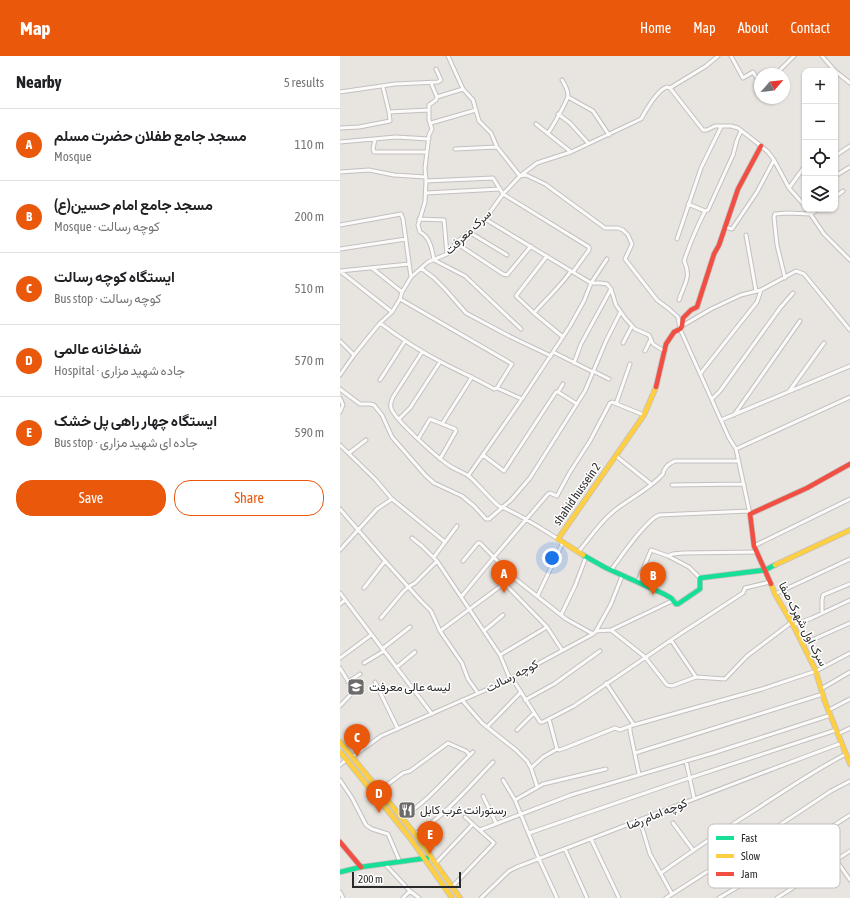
<!DOCTYPE html>
<meta charset="utf-8">
<style>
body{margin:0;font-family:"Asap Condensed",Vazirmatn,sans-serif;background:#f2f2f2;color:#202124}
.controls{position:absolute;right:12px;top:12px;display:grid;overflow:hidden;border-radius:8px;box-shadow:0 1px 3px #0004}
.controls button{width:36px;height:36px;display:grid;place-items:center;padding:0;border:0;border-bottom:1px solid #e0e0e0;background:#fff;color:#202124;font:20px sans-serif}
.compass{position:absolute;left:414px;top:12px;width:36px;height:36px;border-radius:50%;background:#fff;box-shadow:0 1px 3px #0004;rotate:62deg}
.scale{position:absolute;left:12px;bottom:10px;width:109px;box-sizing:border-box;padding-left:4px;border:2px solid #2a2a2a;border-top:0;font-size:11px;line-height:14px;white-space:nowrap;color:#2a2a2a;-webkit-text-stroke:3px #fff;paint-order:stroke}
.you{position:absolute;left:212px;top:502px;width:14px;height:14px;margin:-10px;border:3px solid #fff;border-radius:50%;background:#1a73e8;box-shadow:0 0 0 6px #1a73e833}
.badge{display:grid;place-items:center;width:26px;height:26px;border-radius:50%;background:#ea580c;color:#fff;font-size:13px;font-weight:700}
.pin{position:absolute;translate:-50% -33px;filter:drop-shadow(0 1px 2px #0008)}
.pin::after{content:'';position:absolute;top:21px;width:14px;height:12px;background:inherit;clip-path:polygon(0 0,100% 0,50% 100%)}
.list{margin:0;padding:0;list-style:none}
h2{display:flex;justify-content:space-between;align-items:center;height:52px;margin:0;padding:0 16px;font-size:17px}
h2 small{font-size:13px;font-weight:400;color:#757577}
.list li{display:grid;grid-template-columns:26px 1fr auto;gap:12px;align-items:center;box-sizing:border-box;height:72px;padding:0 16px;border-top:1px solid #e0e0e0}
.list b{display:block;font-size:15px;white-space:nowrap}
.list p{margin:0;font-size:13px;white-space:nowrap;color:#757577}
.list em{font-size:13px;font-style:normal;color:#757577}
.actions{display:flex;gap:8px;padding:12px 16px}
.actions a{flex:1;padding:9px 0;border:1px solid #ea580c;border-radius:16px;text-align:center;font-size:14px;color:#ea580c}
.actions .main{background:#ea580c;color:#fff}
.icon{flex:none;width:22px;height:22px;fill:none;stroke:currentColor;stroke-width:2;stroke-linecap:round;stroke-linejoin:round}
.map{position:relative;flex:none;width:510px;height:842px;overflow:hidden}
header{display:flex;align-items:center;gap:24px;box-sizing:border-box;height:56px;padding:0 20px;background:#ea580c;color:#fff}
header strong{font-size:19px}
nav{display:flex;gap:22px;margin-inline-start:auto;font-size:14px}
main{display:flex}
aside{flex:1;background:#fff}
.map>svg:first-child{display:block}
</style>
<header>
<strong>Map</strong>
<nav><a>Home</a><a>Map</a><a>About</a><a>Contact</a></nav>
</header>
<main>
<aside>
<h2>Nearby<small>5 results</small></h2>
<ul class="list">
<li><span class="badge">A</span><div><b>مسجد جامع طفلان حضرت مسلم</b><p>Mosque</p></div><em>110 m</em></li>
<li><span class="badge">B</span><div><b>مسجد جامع امام حسین(ع)</b><p>Mosque · کوچه رسالت</p></div><em>200 m</em></li>
<li><span class="badge">C</span><div><b>ایستگاه کوچه رسالت</b><p>Bus stop · کوچه رسالت</p></div><em>510 m</em></li>
<li><span class="badge">D</span><div><b>شفاخانه عالمی</b><p>Hospital · جاده شهید مزاری</p></div><em>570 m</em></li>
<li><span class="badge">E</span><div><b>ایستگاه چهار راهی پل خشک</b><p>Bus stop · جاده ای شهید مزاری</p></div><em>590 m</em></li>
</ul>
<div class="actions"><a class="main">Save</a><a>Share</a></div>
</aside>
<div class="map">
<svg width="510" height="842" viewBox="0 0 510 842">
<rect width="100%" height="100%" fill="#e8e4e0"/>
<g fill="none" stroke-linecap="round" stroke-linejoin="round">
<!-- street casing -->
<g stroke="#c2c0c1" stroke-width="5">
<path id="street" d="M108,0L123,33L133,44L139,65L151,77L157,91L180,120L186,119L205,128L265,172H278L283,174L288,179L292,188L285,203L317,244L329,253L338,261L340,273L389,382L396,393L410,458
M391,0L403,22L413,16L420,27
M482,0L495,15
M495,15L510,27
M436,18L454,0
M91,27L97,41
M330,32L366,10L378,0
M123,33L97,41L96,44L89,49V64L92,73L89,79L85,112L86,125L85,146L78,169L80,176C90,181 92,193 94,204L125,220L181,273
M0,36L55,28L98,26L101,24L96,13
M228,41L253,55L269,79
M49,56L89,54
M218,58L230,67L248,87
M91,67L136,54
M196,68L231,96
M0,72L19,71L50,65L49,56L43,31
M208,77C212,72 227,45 228,40C228,33 225,29 222,24
M35,83L33,93L34,96H87
M0,86L56,81L89,83
M115,93L157,91
M495,100L510,90
M0,116L29,114L54,119L86,121
M495,120L510,111
M86,125L153,122L163,138L249,191V194L233,216
M449,132L465,110
M86,137L160,133
M495,141L503,135
M348,148L365,155
M467,153L484,178L510,204
M79,163L104,164L107,198
M145,163L251,227H260L267,228L271,233L276,249L285,262L295,273L309,279L313,288L324,295
M0,169L61,158L63,163L71,221
M385,171L392,173L417,136L434,104
M129,176L167,199
M406,179L416,235
M337,183L361,112L381,71
M116,187L163,218L167,219L191,190
M0,193L66,183
M207,200L176,240L194,257L223,281
M32,212L62,236
M81,212L94,222L105,233L126,257L171,281L211,300
M0,215L69,208
M0,215L52,256
M445,222L437,189L434,161L435,158L447,157L471,158L478,153
M60,243L172,308L157,332
M339,244C344,228 352,221 344,205C350,187 357,171 365,155L368,154L393,99L397,84L401,75
M194,257C206,243 220,231 231,215
M40,267C60,282 81,296 103,307C120,316 137,323 154,333L157,332L182,343
M342,270L371,253L401,239L421,234L456,215L464,218L510,274
M0,285L14,299
M283,287L292,270
M305,295L311,283
M82,296L53,341C51,345 50,348 51,352C55,364 96,400 107,408C114,413 122,416 129,420C135,425 156,449 159,450C180,458 199,471 218,483
M213,296L253,316
M234,307L241,288L271,233
M253,315L269,323
M360,318L417,246L421,234
M0,319L14,299L40,267L52,256L60,243L62,236L71,221L88,206L107,198L116,187L145,163L163,138L180,120L197,107L231,96L301,63C306,54 317,34 327,31L330,32L363,74H367L375,70H391L398,72L421,90L428,96L434,104L449,132L465,150
M40,324L65,285
M0,333L20,348H30L34,349L42,359L52,381L86,420L94,427L122,440L134,450L146,463H149L171,444L190,422L245,335L266,285L280,257
M450,334L484,287
M218,336L223,328
M0,342L3,349L0,356
M372,343L380,335L440,252L453,237
M276,348L290,308
M394,359L460,265
M59,363L70,352L100,306
M381,364L510,310
M102,368L132,321
M78,383L90,363L115,373L116,375L100,403
M0,389L35,423L52,443L105,486
M396,393L510,341
M9,397L26,384
M143,399L164,415L216,336H218L237,348
M276,400L311,428
M128,420L182,343L230,270L244,245L251,227L267,203
M332,429L404,428
M0,453L45,505L81,545L91,555L100,575L122,607L128,623L138,637
M72,482L82,490L97,505L160,599L170,623
M414,490L510,443
M0,494L37,453L52,443
M239,495C250,482 260,466 274,455C290,442 310,433 323,418C324,411 330,407 335,405H399
M328,500L333,498L343,497L417,496
M94,501L117,470
M123,505L138,487H140L173,521L226,563L253,578
M271,514C281,501 305,465 319,459L409,455
M298,525L311,494L328,500L349,511L360,522
M164,527L207,571L222,594
M24,532L45,505
M0,537L92,658
M435,538L510,503
M198,539L223,486
M121,541L154,501L208,438L210,437L217,440L230,416L250,385L270,347L272,346L304,359
M0,548L5,544
M482,557V544L483,539L510,528
M221,559L235,530L246,501
M41,562L62,537L68,531L75,527L97,505
M453,569L472,562L510,544
M145,574L163,559
M271,574L305,601L327,629L332,630L356,621L385,623L407,600L452,566
M100,575L173,521
M256,575L271,548L282,520
M331,584L356,621
M463,588L510,567
M42,593L70,571
M160,599L207,571
M0,602L31,579
M24,607L44,595
M57,611L75,596
M0,612L14,635L0,650
M172,622L200,666H203L234,650L340,578L403,537L405,532L430,526
M8,626L20,618
M35,626L58,673
M266,627L294,669
M481,633L510,616
M122,644L142,667L176,694L187,705L191,712L197,730
M185,644L214,628L260,595
M489,654L510,643
M209,663L217,693
M147,671L181,636
M177,674L194,657
M498,678L510,672
M295,697L483,638
M12,701L41,680L166,625L253,578L256,575L271,574L334,544
M346,705L354,742
M0,709L6,704
M191,712L203,701L217,693L219,694L225,692L275,672L280,674L290,670
M299,718L290,675V670L422,633L476,615L510,597
M0,724L12,742L26,769L32,773L48,778L60,806
M163,724L175,744L199,803L217,842
M40,734L63,717L70,715L108,687L126,695L130,699
M143,740L156,767
M175,744L203,728L266,713
M62,761C89,745 110,718 133,696
M300,765L310,798L332,838
M333,767L353,794
M140,774L231,739L373,697L491,659
M189,777L334,727L496,674
M75,778C105,760 129,731 153,706
M251,783L279,842
M225,793L247,842
M496,804L510,824
M96,807L133,768
M45,808L70,835L79,842
M321,817C353,794 385,773 418,752C447,733 475,714 506,698
M112,831L154,787L125,761
M0,836L3,842
M63,842L70,835
M141,842L169,815L177,811C286,770 393,727 502,687
M326,842L426,778L491,735L510,725
M379,842L411,823L510,759
M437,842L510,795"/>
</g>
<!-- fast casing -->
<g stroke="#c2c0c1" stroke-width="6">
<path id="fast" d="M243,499L266,512L324,538L331,542L336,548H338L360,533V522L425,514L435,509
M0,816L21,811L87,802"/>
</g>
<!-- slow casing -->
<g stroke="#c2c0c1" stroke-width="6">
<path id="slow" d="M243,499L218,483L304,359L316,331
M435,509L510,474
M431,528L435,538L453,569L475,613L485,646L510,708
M0,686L75,778L120,842
M0,696L70,782L112,842"/>
</g>
<!-- jam casing -->
<g stroke="#c2c0c1" stroke-width="6">
<path id="jam" d="M316,331L326,288L334,276L340,273L342,270L343,262L351,254L357,251L374,198L379,189L398,133L421,90
M431,528L414,490L410,458L467,432L510,408
M0,786L21,811"/>
</g>
<!-- street -->
<use href="#street" stroke="#fcfbfa" stroke-width="3"/>
<!-- fast -->
<use href="#fast" stroke="#16e098" stroke-width="4.5"/>
<!-- slow -->
<use href="#slow" stroke="#ffcf43" stroke-width="4.5"/>
<!-- jam -->
<use href="#jam" stroke="#f24e42" stroke-width="4.5"/>
</g>
<!-- icons -->
<defs>
<g id="school-square" transform="scale(0.9)"><rect x="-9" y="-9" width="18" height="18" rx="4" fill="#6c6b6a" stroke="#fff"/><path d="M0-5L7-2L0 1L-7-2ZM-4 1L0 2.5L4 1V4Q0 6-4 4Z" fill="#fff"/></g>
<g id="restaurant-square" transform="scale(0.9)"><rect x="-9" y="-9" width="18" height="18" rx="4" fill="#6c6b6a" stroke="#fff"/><path d="M-5-6h1v4h1v-4h1v4h1v-4h1v5L-1.5 .5V6h-2V.5L-5-1ZM5-6V6H3V1.5H1.5Q1.5-4 5-6Z" fill="#fff"/></g>
</defs>
<g fill-rule="evenodd">
<use href="#school-square" x="16" y="631"/>
<use href="#restaurant-square" x="67" y="754"/>
</g>
<g text-anchor="middle" dominant-baseline="central" stroke-width="3" stroke-linejoin="round" paint-order="stroke">
<!-- street labels -->
<g font-size="12" fill="#2a2a2a" stroke="#fff">
<text transform="translate(128 176) rotate(-44)">سرک معرفت</text>
<text transform="translate(237 438) rotate(-55)">shahid hussein 2</text>
<text transform="translate(463 568) rotate(63)">سرک اول شهرک صفا</text>
<text transform="translate(172 620) rotate(-27)">کوچه رسالت</text>
<text transform="translate(317 758) rotate(-22)">کوچه امام رضا</text>
</g>
<!-- poi labels -->
<g font-size="12" fill="#2a2a2a" stroke="#fff" text-anchor="start">
<text x="29" y="631">لیسه عالی معرفت</text>
<text x="80" y="754">رستورانت غرب کابل</text>
</g>
</g>
<!-- legend -->
<rect x="368" y="768" width="132" height="64" rx="6" fill="#fff" stroke="#bfbfbf" stroke-width="1"/>
<rect x="376" y="780" width="18" height="4" fill="#16e098"/>
<rect x="376" y="798" width="18" height="4" fill="#ffcf43"/>
<rect x="376" y="816" width="18" height="4" fill="#f24e42"/>
<g font-size="11" fill="#2a2a2a">
<text x="401" y="786">Fast</text>
<text x="401" y="804">Slow</text>
<text x="401" y="822">Jam</text>
</g>
</svg>
<div class="controls">
<button>+</button>
<button>−</button>
<button><svg class="icon" aria-label="locate" viewBox="0 0 24 24"><circle cx="12" cy="12" r="6"/><path d="M12 2v4M12 18v4M2 12h4M18 12h4"/></svg></button>
<button><svg class="icon" aria-label="layers" viewBox="0 0 24 24"><path d="M12 4l9 5-9 5-9-5zM3 14l9 5 9-5"/></svg></button>
</div>
<svg class="compass" viewBox="-18 -18 36 36"><path d="M0-13l5 13h-10z" fill="#e53935"/><path d="M0 13l5-13h-10z" fill="#757577"/></svg>
<div class="scale">200 m</div>
<div class="you"></div>
<div class="pin badge" style="left:164px;top:537px">A</div>
<div class="pin badge" style="left:313px;top:539px">B</div>
<div class="pin badge" style="left:17px;top:701px">C</div>
<div class="pin badge" style="left:39px;top:757px">D</div>
<div class="pin badge" style="left:90px;top:798px">E</div>
</div>
</main>
